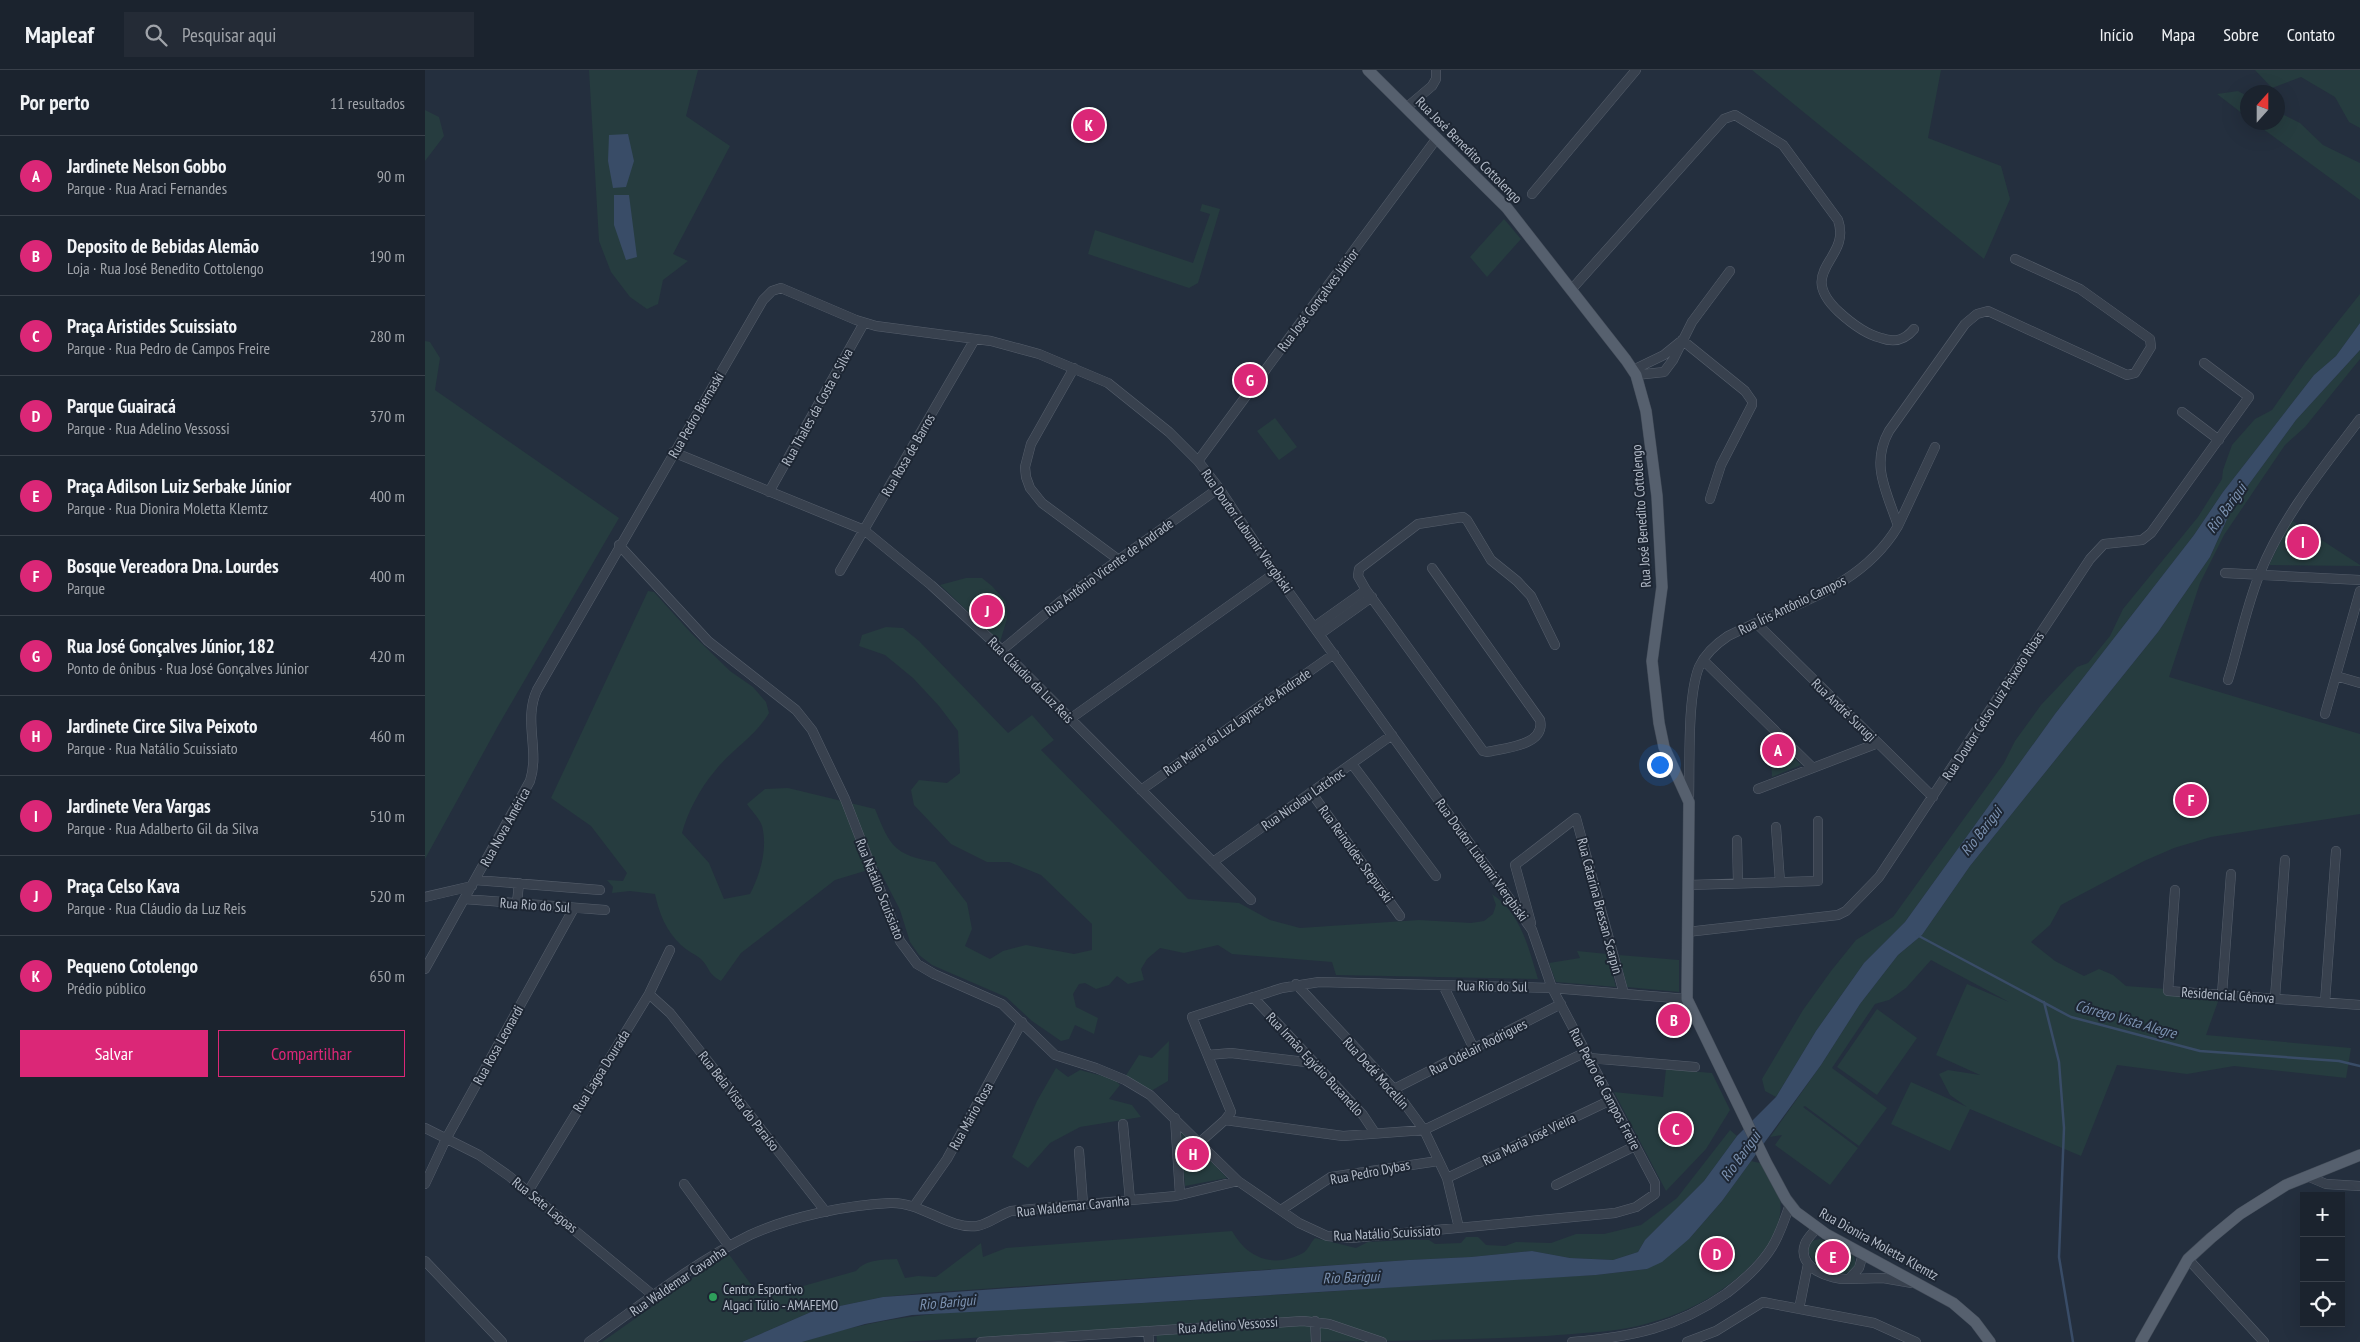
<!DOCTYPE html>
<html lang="pt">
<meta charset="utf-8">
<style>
body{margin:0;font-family:"PT Sans Narrow",sans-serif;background:#242b36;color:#f1f3f6}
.controls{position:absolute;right:15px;bottom:15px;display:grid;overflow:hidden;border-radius:0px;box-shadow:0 5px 20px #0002}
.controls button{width:45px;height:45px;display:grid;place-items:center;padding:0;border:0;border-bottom:1px solid #39404a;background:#1b232e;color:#f1f3f6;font:25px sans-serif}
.compass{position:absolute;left:1815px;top:15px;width:45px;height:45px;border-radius:50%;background:#1b232e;box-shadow:0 5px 20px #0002;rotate:21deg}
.you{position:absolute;left:1234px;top:694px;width:18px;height:18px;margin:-12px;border:4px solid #fff;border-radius:50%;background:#1a73e8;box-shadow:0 0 0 8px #1a73e833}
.badge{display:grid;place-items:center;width:32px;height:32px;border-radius:50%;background:#db2777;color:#fff;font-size:16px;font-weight:700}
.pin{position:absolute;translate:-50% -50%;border:2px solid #fff;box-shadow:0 1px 5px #0006}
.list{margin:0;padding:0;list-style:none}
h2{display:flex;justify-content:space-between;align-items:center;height:65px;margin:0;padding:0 20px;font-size:21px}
h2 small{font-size:16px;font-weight:400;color:#a0a4aa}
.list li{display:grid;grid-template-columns:32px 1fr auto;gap:15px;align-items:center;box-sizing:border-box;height:80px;padding:0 20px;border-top:1px solid #39404a}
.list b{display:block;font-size:19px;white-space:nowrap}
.list p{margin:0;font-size:16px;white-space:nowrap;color:#a0a4aa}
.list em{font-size:16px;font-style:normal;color:#a0a4aa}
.actions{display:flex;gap:10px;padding:15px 20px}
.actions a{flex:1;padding:11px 0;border:1px solid #db2777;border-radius:0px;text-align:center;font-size:18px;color:#db2777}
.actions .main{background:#db2777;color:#fff}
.icon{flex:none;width:28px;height:28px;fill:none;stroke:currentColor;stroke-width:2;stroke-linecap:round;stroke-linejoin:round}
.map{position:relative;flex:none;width:1935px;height:1272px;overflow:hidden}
header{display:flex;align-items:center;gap:30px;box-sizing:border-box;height:70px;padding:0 25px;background:#1b232e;border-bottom:1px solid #39404a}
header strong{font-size:24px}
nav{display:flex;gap:28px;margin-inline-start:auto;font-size:18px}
.search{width:350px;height:45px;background:#242b36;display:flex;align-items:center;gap:12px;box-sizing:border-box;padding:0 18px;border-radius:0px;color:#a0a4aa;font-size:19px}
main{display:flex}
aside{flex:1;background:#1b232e}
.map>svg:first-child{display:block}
</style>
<header>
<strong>Mapleaf</strong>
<div class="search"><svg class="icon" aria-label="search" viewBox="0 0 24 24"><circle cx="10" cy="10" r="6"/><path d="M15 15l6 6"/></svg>Pesquisar aqui</div>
<nav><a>Início</a><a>Mapa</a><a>Sobre</a><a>Contato</a></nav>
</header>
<main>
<aside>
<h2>Por perto<small>11 resultados</small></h2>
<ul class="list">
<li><span class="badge">A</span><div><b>Jardinete Nelson Gobbo</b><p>Parque · Rua Araci Fernandes</p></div><em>90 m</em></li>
<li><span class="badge">B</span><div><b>Deposito de Bebidas Alemão</b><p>Loja · Rua José Benedito Cottolengo</p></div><em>190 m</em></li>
<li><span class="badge">C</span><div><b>Praça Aristides Scuissiato</b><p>Parque · Rua Pedro de Campos Freire</p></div><em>280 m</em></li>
<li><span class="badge">D</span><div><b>Parque Guairacá</b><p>Parque · Rua Adelino Vessossi</p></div><em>370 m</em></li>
<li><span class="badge">E</span><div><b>Praça Adilson Luiz Serbake Júnior</b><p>Parque · Rua Dionira Moletta Klemtz</p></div><em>400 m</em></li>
<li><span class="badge">F</span><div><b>Bosque Vereadora Dna. Lourdes</b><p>Parque</p></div><em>400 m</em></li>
<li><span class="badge">G</span><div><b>Rua José Gonçalves Júnior, 182</b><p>Ponto de ônibus · Rua José Gonçalves Júnior</p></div><em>420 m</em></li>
<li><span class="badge">H</span><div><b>Jardinete Circe Silva Peixoto</b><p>Parque · Rua Natálio Scuissiato</p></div><em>460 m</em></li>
<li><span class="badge">I</span><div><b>Jardinete Vera Vargas</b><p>Parque · Rua Adalberto Gil da Silva</p></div><em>510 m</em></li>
<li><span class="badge">J</span><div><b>Praça Celso Kava</b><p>Parque · Rua Cláudio da Luz Reis</p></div><em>520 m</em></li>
<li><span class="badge">K</span><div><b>Pequeno Cotolengo</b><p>Prédio público</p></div><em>650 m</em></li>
</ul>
<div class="actions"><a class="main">Salvar</a><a>Compartilhar</a></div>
</aside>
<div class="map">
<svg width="1935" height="1272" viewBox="0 0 1935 1272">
<rect width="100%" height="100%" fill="#242f3e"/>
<!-- green -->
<path fill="#263c3f" d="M164,0H273L261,46L305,76L248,184L263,191L238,210L233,234L222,239L205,227L186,202L174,171Z
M1327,0H1516L1503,68L1576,96L1585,129L1559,189Z
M1830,0H1935V58L1924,52L1910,27L1876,7L1847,18Z
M1813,21L1822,26V47L1792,24Z
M0,40L14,47L19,66L0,91Z
M1853,42L1875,53L1898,75L1935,93V130L1830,53L1852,52Z
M777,134L795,139L773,213L764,218L663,184L670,160L768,193L785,144L775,141Z
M1079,149L1096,169L1062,207L1045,187Z
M1935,224V253L1911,286L1889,305L1798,422L1769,465L1630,644L1480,852L1439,893L1391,961L1351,1027L1340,1021L1337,1009L1378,940L1406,901L1431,870L1468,847L1579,693L1590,671L1616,635L1652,597L1663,593L1685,566L1698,539L1773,447L1797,409L1798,400L1807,375L1830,349L1847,340L1880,293Z
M0,271L5,272L15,288L10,320L194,448L73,656L0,789Z
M1935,280V289L1880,357L1860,375L1799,465L1775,513L1744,607L1935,664V744L1786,767L1749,778L1719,791L1636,835L1625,855L1606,872L1630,891L1659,906L1674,899L1688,905L1701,916L1796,923L1781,965L1926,978L1921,1008L1809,996L1762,1004L1692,995L1656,1086L1545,1039L1525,1081L1466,1054L1486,1012L1542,1037L1525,1025L1514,1004L1523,1000L1555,1005L1511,985L1542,914L1584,932L1506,890L1481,918L1464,930L1450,934L1407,998L1462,1038L1434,1076L1380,1036L1378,1037L1433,1078L1405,1115L1350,1075L1357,1065L1345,1067L1396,995L1435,934L1473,885L1497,865L1545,796L1733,562L1785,487L1808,436L1871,350Z
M850,348L872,377L854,390L832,361Z
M1866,450L1935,495V496L1844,495Z
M541,508H557L567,516L581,532L582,549L575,572L515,515Z
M223,521L229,522L266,563L305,601L328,617L341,632L344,643C330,667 306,680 289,702C275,719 263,741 257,763L284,793L299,829L325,824C335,805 343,779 337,756C335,749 326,740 322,734L340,719L363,718L450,739C465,776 469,785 510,792L542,833L547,859L540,876L565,889L578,881L601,875L649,884L667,880V854L616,805L584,792H562L526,774L489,735L486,720L494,710L522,713L535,703L533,661L514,636L488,608L460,585L434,576L437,565L461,557L478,558L494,571L583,663L607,645L629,670L616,680L763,829L814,833L845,850L875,858L994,850L1046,853L1059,851L1068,844L1071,835L1067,824C1096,844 1103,876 1113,909L911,905L907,892L807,884L793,875L759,883L735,878L722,889L716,899L719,910L703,914L692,906L684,915L671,919L660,913L654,914L648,924L651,937L673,948L669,964L650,955L644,969L636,971L607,951L581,927L507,895L494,885L485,872L475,840L453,797L410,810L316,883L296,911C282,903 285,898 276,889C270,884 262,881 256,875C241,861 234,843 230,824L205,821L187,823L188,817L182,810L198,811L202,803L166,756L126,728Z
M1345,665L1376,695L1347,707Z
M1152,881L1182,884L1191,917L1131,912L1124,893L1155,888Z
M1194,885L1254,890V922L1202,917Z
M1452,939L1492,968L1452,1025L1412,997Z
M744,971L743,1011L726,1021L700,1007L714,985L727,988Z
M631,998L643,1007L655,1000L689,1009L695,1015L684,1029L707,1035L716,1047L655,1057L625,1073L603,1098L587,1087L612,1031Z
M1241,999L1287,1003L1305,1040L1281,1079L1241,1121L1189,1022L1238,1027Z
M1305,1060L1312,1066L1279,1111L1220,1170L1213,1182L1188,1190L1145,1188L1107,1181L1046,1187L984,1190L499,1223L458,1227L386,1242L317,1272H177L303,1183L336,1228L431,1201C441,1189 457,1190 472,1189L480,1208L493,1206L511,1207L556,1173L558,1187L581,1178L807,1161C822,1188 848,1199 878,1183C883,1180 886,1172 890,1168L931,1178L943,1172L981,1170H1004L1010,1174L1036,1173L1041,1167H1053L1061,1175L1080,1176L1091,1172L1126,1173L1151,1164H1179L1216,1155L1252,1128Z
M756,1061L802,1108L760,1116Z
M1326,1091L1335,1093C1341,1103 1353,1117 1355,1129C1362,1173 1307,1217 1273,1234C1254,1244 1233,1251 1213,1256C1183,1263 1152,1263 1122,1266C995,1272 861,1272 732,1272L731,1257L477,1272H377C488,1234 603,1239 718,1233C869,1225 1020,1212 1171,1205L1222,1199L1264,1169L1297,1131Z
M1395,1169L1429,1186L1431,1194C1419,1216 1388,1199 1383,1180L1386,1171Z"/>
<!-- water -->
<path fill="#394c67" d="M203,64L209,91L201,117L188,118L183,91L184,65Z
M189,125H204L212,187L201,190L189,155Z
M1935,253V280L1871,350L1808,436L1785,487L1733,562L1545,796L1497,865L1473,885L1435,934L1396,995L1297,1131L1264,1169L1237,1192L1222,1199L1171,1205L717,1233L487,1245L440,1254L377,1272H317L386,1242L458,1227L984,1190L1046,1187L1107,1181L1145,1188L1188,1190L1213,1182L1220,1170L1279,1111L1312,1066L1351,1027L1391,961L1439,893L1480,852L1630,644L1769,465L1798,422L1889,305L1911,286Z"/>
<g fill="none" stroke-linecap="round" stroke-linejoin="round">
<!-- stream -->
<path stroke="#394c67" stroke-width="2.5" d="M1492,865L1646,947L1775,981L1914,991L1935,996
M1619,932L1634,992L1639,1058L1634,1187L1648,1272"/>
<!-- minor casing -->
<g stroke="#565f6c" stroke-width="10">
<path id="minor" d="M981,38L1007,16L1011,9V0
M1107,124L1211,0
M1146,220L1299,49L1310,45L1358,75L1413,150C1427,190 1369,200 1414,242C1426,253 1440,264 1456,268C1470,273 1480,270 1489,259
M1257,270L1320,321L1327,331V335L1296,395L1285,429
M649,298L606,374L600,397L601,407L605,418L617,433L694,490
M1208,300L1239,285L1255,272
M1211,305L1239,302L1248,290L1267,252L1305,201
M1757,342L1794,370
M248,382L439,460L506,515L577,580L826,830
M773,391L1012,68
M344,422L439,253
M1473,456L1510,377
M1007,498L1115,650C1121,676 1078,678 1062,682L1058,681L941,520L933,506L934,499L993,454L1038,447L1042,450L1066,490L1092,511L1106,526L1130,575
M415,501L550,269
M1800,503L1935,510
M1331,553L1508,727
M889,557L941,520
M895,564L947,527
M577,580L636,531L794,418
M1278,590L1388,698
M1911,606L1935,613
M1803,610C1814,575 1821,537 1835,503C1858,446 1898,398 1935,349
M1900,644L1935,521
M645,649L850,503
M927,694L1011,806
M1333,719L1453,673
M716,720L909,584
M886,722L975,846
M1264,729C1265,695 1262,627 1274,597C1280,584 1291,574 1303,566C1364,535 1436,519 1473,456C1462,422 1445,395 1464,361L1540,254L1552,244L1563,241L1702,305L1710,303L1726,277L1725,269L1655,219L1590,189
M1351,757L1355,812
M1312,770L1313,813
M788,792L967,665
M50,810L175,820
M1263,815L1393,811V751
M1750,820L1743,921L1935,935
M0,827L47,816
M39,829L180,840
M92,833L94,813
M1106,853L1090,795L1151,748L1199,924
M1262,862L1413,845L1421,841L1454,807L1665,489L1679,474L1717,470L1726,463L1824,327L1779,293
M0,899L105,711C115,681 98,650 112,620L338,230L347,221L356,218L431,250L451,256L566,271L614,284L683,313L744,362L773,391L794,418L850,503L1107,860L1127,918L1230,1113V1124L1211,1137L1190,1143L926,1168L902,1166L874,1153L813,1111L725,1025L700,1010L671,998L630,985L577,934L509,904L492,894L475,871L420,729L387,660L371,640L283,571L194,475
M871,914L969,1019L999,1060L1022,1108L1034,1158
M1018,915L1049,979
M224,924L245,943L401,1142
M1797,924L1806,804
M828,927L938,1045L950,1063
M1850,928L1860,790
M1900,932L1911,781
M783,985L806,983L889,993
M1164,988L1270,997
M969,1019L1136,934
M750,1048L755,1125
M800,1050L918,1066L999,1060L1161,982
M698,1054L705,1130
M0,1058L54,1085L84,1106L229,1226
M774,1073L800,1050L806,1042L767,947L857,918L894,912L1127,918L1262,929
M654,1081L658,1134
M1882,1106L1901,1114L1935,1116
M1022,1108L1186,1030
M0,1114L21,1069L149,838
M259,1114L304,1176
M1131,1115L1210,1076
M104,1120L224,924L245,880
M489,1136L522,1089L597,952
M856,1140L906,1107L1013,1091
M1392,1158C1388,1163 1382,1168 1380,1174C1371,1198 1406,1210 1424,1209L1434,1198L1438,1184
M1763,1189L1839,1272
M0,1191L77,1272
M1424,1209L1458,1208L1487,1213
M1374,1239L1383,1194
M890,1251L891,1272
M723,1261L724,1272
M164,1272C216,1235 268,1193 325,1165C364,1147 422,1135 465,1133C495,1131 524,1160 552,1156C564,1154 574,1145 586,1141L751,1126L813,1111
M556,1272L878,1251L904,1254L957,1272
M1147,1272C1207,1267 1252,1258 1302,1223C1319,1210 1336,1195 1347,1177C1355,1164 1360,1149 1365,1134
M1262,1272L1291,1261L1338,1232L1449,1253L1491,1272"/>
</g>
<!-- major casing -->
<g stroke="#414a57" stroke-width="12">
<path id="major" d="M943,0L1082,138L1201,290L1211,305L1221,341L1232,426L1237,517L1227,591L1234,653L1239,677L1264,732L1262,929L1341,1092L1361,1129L1371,1142L1401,1164L1528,1233L1550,1252L1565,1272
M1716,1272L1763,1189L1786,1168L1815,1144L1861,1115L1935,1085"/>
</g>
<!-- minor -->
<use href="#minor" stroke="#38414e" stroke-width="9"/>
<!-- major -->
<use href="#major" stroke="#56606e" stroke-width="11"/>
</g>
<!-- markers -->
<circle fill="#2e9e5b" stroke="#1d2633" stroke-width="2" cx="288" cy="1227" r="5"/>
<g text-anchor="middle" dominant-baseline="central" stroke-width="4" stroke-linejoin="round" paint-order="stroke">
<!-- street labels -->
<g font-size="14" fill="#b4bcc9" stroke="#1d2633">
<text transform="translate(1044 80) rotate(45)">Rua José Benedito Cottolengo</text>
<text transform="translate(893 230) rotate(-53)">Rua José Gonçalves Júnior</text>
<text transform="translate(392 337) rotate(-61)">Rua Thales da Costa e Silva</text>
<text transform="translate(271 345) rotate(-60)">Rua Pedro Biernaski</text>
<text transform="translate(483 385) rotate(-60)">Rua Rosa de Barros</text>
<text transform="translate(1216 446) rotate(-94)">Rua José Benedito Cottolengo</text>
<text transform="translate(822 461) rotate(55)">Rua Doutor Lubumir Viergbiski</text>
<text transform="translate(684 497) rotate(-36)">Rua Antônio Vicente de Andrade</text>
<text transform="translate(1367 535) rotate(-26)">Rua Íris Antônio Campos</text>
<text transform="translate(606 610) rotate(45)">Rua Cláudio da Luz Reis</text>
<text transform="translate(1568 636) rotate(-57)">Rua Doutor Celso Luiz Peixoto Ribas</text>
<text transform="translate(1419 640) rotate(44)">Rua André Surugi</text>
<text transform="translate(812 652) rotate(-35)">Rua Maria da Luz Laynes de Andrade</text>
<text transform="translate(878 729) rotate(-35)">Rua Nicolau Latchoc</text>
<text transform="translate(80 757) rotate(-61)">Rua Nova América</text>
<text transform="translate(931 784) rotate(54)">Rua Reinoldes Stepurski</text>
<text transform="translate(1057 790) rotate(54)">Rua Doutor Lubumir Viergbiski</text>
<text transform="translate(455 819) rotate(68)">Rua Natálio Scuissiato</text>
<text transform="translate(110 835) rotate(4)">Rua Rio do Sul</text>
<text transform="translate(1175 836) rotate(75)">Rua Catarina Bressan Scarpin</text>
<text transform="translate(1067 916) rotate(1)">Rua Rio do Sul</text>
<text transform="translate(1803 925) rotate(4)">Residencial Gênova</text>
<text transform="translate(73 975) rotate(-61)">Rua Rosa Leonardi</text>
<text transform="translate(1053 977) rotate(-27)">Rua Odelair Rodrigues</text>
<text transform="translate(890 994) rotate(47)">Rua Irmão Egýdio Busanello</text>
<text transform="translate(176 1001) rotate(-58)">Rua Lagoa Dourada</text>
<text transform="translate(951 1003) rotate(48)">Rua Dedé Mocellin</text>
<text transform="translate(1180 1019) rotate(62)">Rua Pedro de Campos Freire</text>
<text transform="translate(314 1031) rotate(52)">Rua Bela Vista do Paraíso</text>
<text transform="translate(546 1046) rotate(-61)">Rua Mário Rosa</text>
<text transform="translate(1104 1069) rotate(-26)">Rua Maria José Vieira</text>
<text transform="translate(945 1102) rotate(-11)">Rua Pedro Dybas</text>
<text transform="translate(120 1135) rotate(39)">Rua Sete Lagoas</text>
<text transform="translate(648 1136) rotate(-6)">Rua Waldemar Cavanha</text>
<text transform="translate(962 1163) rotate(-3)">Rua Natálio Scuissiato</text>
<text transform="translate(1454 1174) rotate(29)">Rua Dionira Moletta Klemtz</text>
<text transform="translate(253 1211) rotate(-34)">Rua Waldemar Cavanha</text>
<text transform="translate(803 1255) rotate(-4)">Rua Adelino Vessossi</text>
</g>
<!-- poi labels -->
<g font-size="14" fill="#b4bcc9" stroke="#1d2633" text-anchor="start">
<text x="298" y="1219">Centro Esportivo<tspan x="298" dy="16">Algaci Túlio - AMAFEMO</tspan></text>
</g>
<!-- water labels -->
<g font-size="15" font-style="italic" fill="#7c92b1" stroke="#1d2633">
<text transform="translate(1801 438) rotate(-54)">Rio Barigui</text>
<text transform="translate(1556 761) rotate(-52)">Rio Barigui</text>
<text transform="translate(1701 949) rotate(16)">Córrego Vista Alegre</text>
<text transform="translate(1315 1086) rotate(-54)">Rio Barigui</text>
<text transform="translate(926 1207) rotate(-2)">Rio Barigui</text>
<text transform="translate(522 1232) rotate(-5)">Rio Barigui</text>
</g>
</g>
</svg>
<div class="controls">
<button>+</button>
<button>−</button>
<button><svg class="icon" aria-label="locate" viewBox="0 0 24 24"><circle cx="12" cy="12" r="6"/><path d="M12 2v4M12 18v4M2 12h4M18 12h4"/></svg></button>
</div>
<svg class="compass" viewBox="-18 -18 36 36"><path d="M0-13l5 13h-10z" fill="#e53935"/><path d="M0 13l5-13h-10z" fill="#a0a4aa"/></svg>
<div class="you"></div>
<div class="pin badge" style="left:1353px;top:680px">A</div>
<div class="pin badge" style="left:1249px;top:950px">B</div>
<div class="pin badge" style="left:1251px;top:1059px">C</div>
<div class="pin badge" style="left:1292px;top:1184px">D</div>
<div class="pin badge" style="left:1408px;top:1187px">E</div>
<div class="pin badge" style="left:1766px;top:730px">F</div>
<div class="pin badge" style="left:825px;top:310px">G</div>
<div class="pin badge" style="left:768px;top:1084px">H</div>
<div class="pin badge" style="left:1878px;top:472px">I</div>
<div class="pin badge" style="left:562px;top:541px">J</div>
<div class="pin badge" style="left:664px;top:55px">K</div>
</div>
</main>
